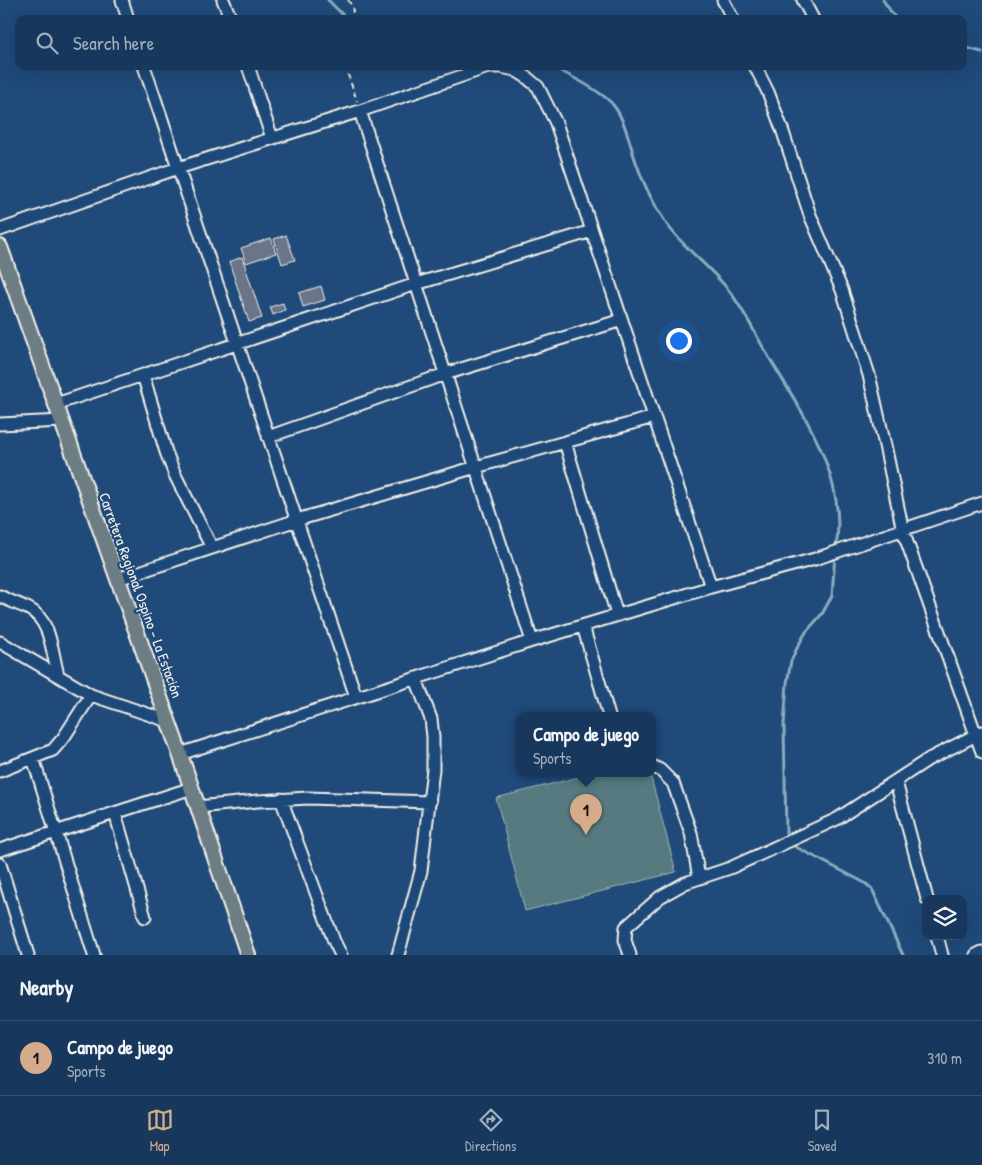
<!DOCTYPE html>
<meta charset="utf-8">
<style>
body{margin:0;font-family:"Patrick Hand",sans-serif;background:#244365;color:#f1f3f6}
.controls{position:absolute;right:15px;bottom:15px;display:grid;overflow:hidden;border-radius:10px;box-shadow:0 5px 20px #0002}
.controls button{width:45px;height:45px;display:grid;place-items:center;padding:0;border:0;border-bottom:1px solid #365272;background:#17385c;color:#f1f3f6;font:25px sans-serif}
.you{position:absolute;left:678px;top:340px;width:18px;height:18px;margin:-12px;border:4px solid #fff;border-radius:50%;background:#1a73e8;box-shadow:0 0 0 8px #1a73e833}
.badge{display:grid;place-items:center;width:32px;height:32px;border-radius:50%;background:#d6ab8b;color:#111;font-size:16px;font-weight:700}
.pin{position:absolute;translate:-50% -41px;filter:drop-shadow(0 1px 2px #0008)}
.pin::after{content:'';position:absolute;top:26px;width:18px;height:15px;background:inherit;clip-path:polygon(0 0,100% 0,50% 100%)}
.popup{position:absolute;left:516px;top:712px;width:140px;height:65px;box-sizing:border-box;display:grid;place-content:center;border-radius:10px;background:#17385c;filter:drop-shadow(0 1px 4px #0005);font-size:16px;white-space:nowrap;color:#9eacbb}
.popup b{font-size:19px;color:#f1f3f6}
.popup::after{content:'';position:absolute;left:50%;top:100%;margin-left:-10px;border:10px solid transparent;border-top-color:#17385c}
.list{margin:0;padding:0;list-style:none}
h2{display:flex;justify-content:space-between;align-items:center;height:65px;margin:0;padding:0 20px;font-size:21px}
h2 small{font-size:16px;font-weight:400;color:#9eacbb}
.list li{display:grid;grid-template-columns:32px 1fr auto;gap:15px;align-items:center;box-sizing:border-box;height:75px;padding:0 20px;border-top:1px solid #365272}
.list b{display:block;font-size:19px;white-space:nowrap}
.list p{margin:0;font-size:16px;white-space:nowrap;color:#9eacbb}
.list em{font-size:16px;font-style:normal;color:#9eacbb}
.icon{flex:none;width:28px;height:28px;fill:none;stroke:currentColor;stroke-width:2;stroke-linecap:round;stroke-linejoin:round}
.map{position:relative;flex:none;width:982px;height:955px;overflow:hidden}
.search{position:absolute;background:#17385c;box-shadow:0 5px 20px #0002;left:15px;right:15px;top:15px;height:55px;display:flex;align-items:center;gap:12px;box-sizing:border-box;padding:0 18px;border-radius:10px;color:#9eacbb;font-size:19px}
.sheet{height:140px;background:#17385c}
nav{display:flex;justify-content:space-around;align-items:center;box-sizing:border-box;height:70px;border-top:1px solid #365272;background:#17385c;font-size:14px;color:#9eacbb}
nav a{display:grid;justify-items:center;gap:2px}
nav .on{color:#d6ab8b}
.map>svg:first-child{display:block}
</style>
<div class="map">
<svg width="982" height="955" viewBox="0 0 982 955">
<rect width="100%" height="100%" fill="#1f4a7a"/>
<filter id="ink" filterUnits="userSpaceOnUse"><feTurbulence type="fractalNoise" baseFrequency=".02" numOctaves="2"/><feDisplacementMap in="SourceGraphic" scale="10" xChannelSelector="R" yChannelSelector="G"/><feConvolveMatrix kernelMatrix="1 2 1 2 8 2 1 2 1" color-interpolation-filters="sRGB"/></filter>
<g filter="url(#ink)">
<!-- green -->
<path fill="#567a7f" stroke="#a5b6b4" d="M591,774H650L676,872L525,911L496,798Z"/>
<g fill="none" stroke-linecap="round" stroke-linejoin="round">
<!-- stream -->
<path stroke="#8cabbf" stroke-width="3" d="M328,0L347,19
M883,0L896,19
M963,47L982,52
M550,66C567,74 603,91 614,106C625,120 630,145 636,162C643,183 654,205 666,223C684,249 711,267 730,292C744,310 755,334 767,354C802,413 848,475 836,548
M835,554L832,596L822,614L806,632L798,646L791,661L787,683L784,725L786,832L789,840L794,846L865,883L872,889L903,955"/>
</g>
<!-- building -->
<path fill="#6b758a" stroke="#f4f1e8" d="M286,235L295,260L282,264L274,239Z
M271,238L276,253L246,263L241,248Z
M242,257L262,318L249,322L229,262Z
M321,286L325,300L303,307L299,293Z
M283,303L285,310L273,315L270,307Z"/>
<g fill="none" stroke-linecap="round" stroke-linejoin="round">
<!-- minor casing -->
<g stroke="#f4f1e8" stroke-width="15">
<path id="minor" d="M122,0L128,19
M223,0L231,19
M723,0L733,19
M803,0L813,19
M144,66L356,697
M248,66L272,138
M755,66L768,92L782,129L810,215L842,290L869,375L886,450L903,531L982,752
M360,111L532,641
M0,230L178,168L360,111L488,67H501L515,70L525,76L538,87L556,123L711,587
M143,375L166,452L175,475L212,548
M56,404L416,284L592,231
M0,424L62,421
M268,437L445,374L622,320
M565,442L617,615
M118,579L297,520L476,467L654,417
M0,596C9,601 19,604 29,609C51,620 52,653 58,675
M583,626L609,716
M0,642L91,695L168,721
M180,754L532,641L711,587L815,559L982,503
M33,758L94,955
M652,766L660,770L673,783L691,833L699,878
M0,771L53,750L64,737L91,695
M896,782L927,899
M281,799L334,941L341,955
M198,807L258,801L308,798L430,802
M115,813L145,917
M0,850L192,788
M0,864L28,955
M937,936L942,955
M398,955L421,871L433,769V737L431,719L416,679
M630,955L625,940L626,927L660,897L685,883L730,868L837,819L929,759L982,732
M976,955L982,952"/>
</g>
<!-- major casing -->
<g stroke="#f4f1e8" stroke-width="18">
<path id="major" d="M0,247L180,754L248,955"/>
</g>
<!-- path -->
<path stroke="#f4f1e8" stroke-width="2" stroke-dasharray="5 4" stroke-linecap="butt" d="M348,0L352,6L353,11L348,19
M345,66L357,101"/>
<!-- minor -->
<use href="#minor" stroke="#1f4a7a" stroke-width="11"/>
<!-- major -->
<use href="#major" stroke="#6c7e84" stroke-width="14"/>
</g>
</g>
<g text-anchor="middle" dominant-baseline="central" stroke-width="4.5" stroke-linejoin="round" paint-order="stroke">
<!-- street labels -->
<g font-size="15" fill="#f4f1e8" stroke="#1f4a7a">
<text transform="translate(141 595) rotate(70)">Carretera Regional Ospino - La Estación</text>
</g>
</g>
</svg>
<div class="controls">
<button><svg class="icon" aria-label="layers" viewBox="0 0 24 24"><path d="M12 4l9 5-9 5-9-5zM3 14l9 5 9-5"/></svg></button>
</div>
<div class="you"></div>
<div class="pin badge" style="left:586px;top:835px">1</div>
<div class="popup"><b>Campo de juego</b>Sports</div>
<div class="search"><svg class="icon" aria-label="search" viewBox="0 0 24 24"><circle cx="10" cy="10" r="6"/><path d="M15 15l6 6"/></svg>Search here</div>
</div>
<section class="sheet">
<h2>Nearby<small></small></h2>
<ul class="list">
<li><span class="badge">1</span><div><b>Campo de juego</b><p>Sports</p></div><em>310 m</em></li>
</ul>
</section>
<nav>
<a class="on"><svg class="icon" aria-label="map" viewBox="0 0 24 24"><path d="M3 6l6-2 6 2 6-2v14l-6 2-6-2-6 2zM9 4v14M15 6v14"/></svg>Map</a>
<a><svg class="icon" aria-label="directions" viewBox="0 0 24 24"><path d="M12 3l9 9-9 9-9-9zM9 14v-3h6M13 9l2 2-2 2"/></svg>Directions</a>
<a><svg class="icon" aria-label="saved" viewBox="0 0 24 24"><path d="M7 4h10v16l-5-4-5 4z"/></svg>Saved</a>
</nav>
